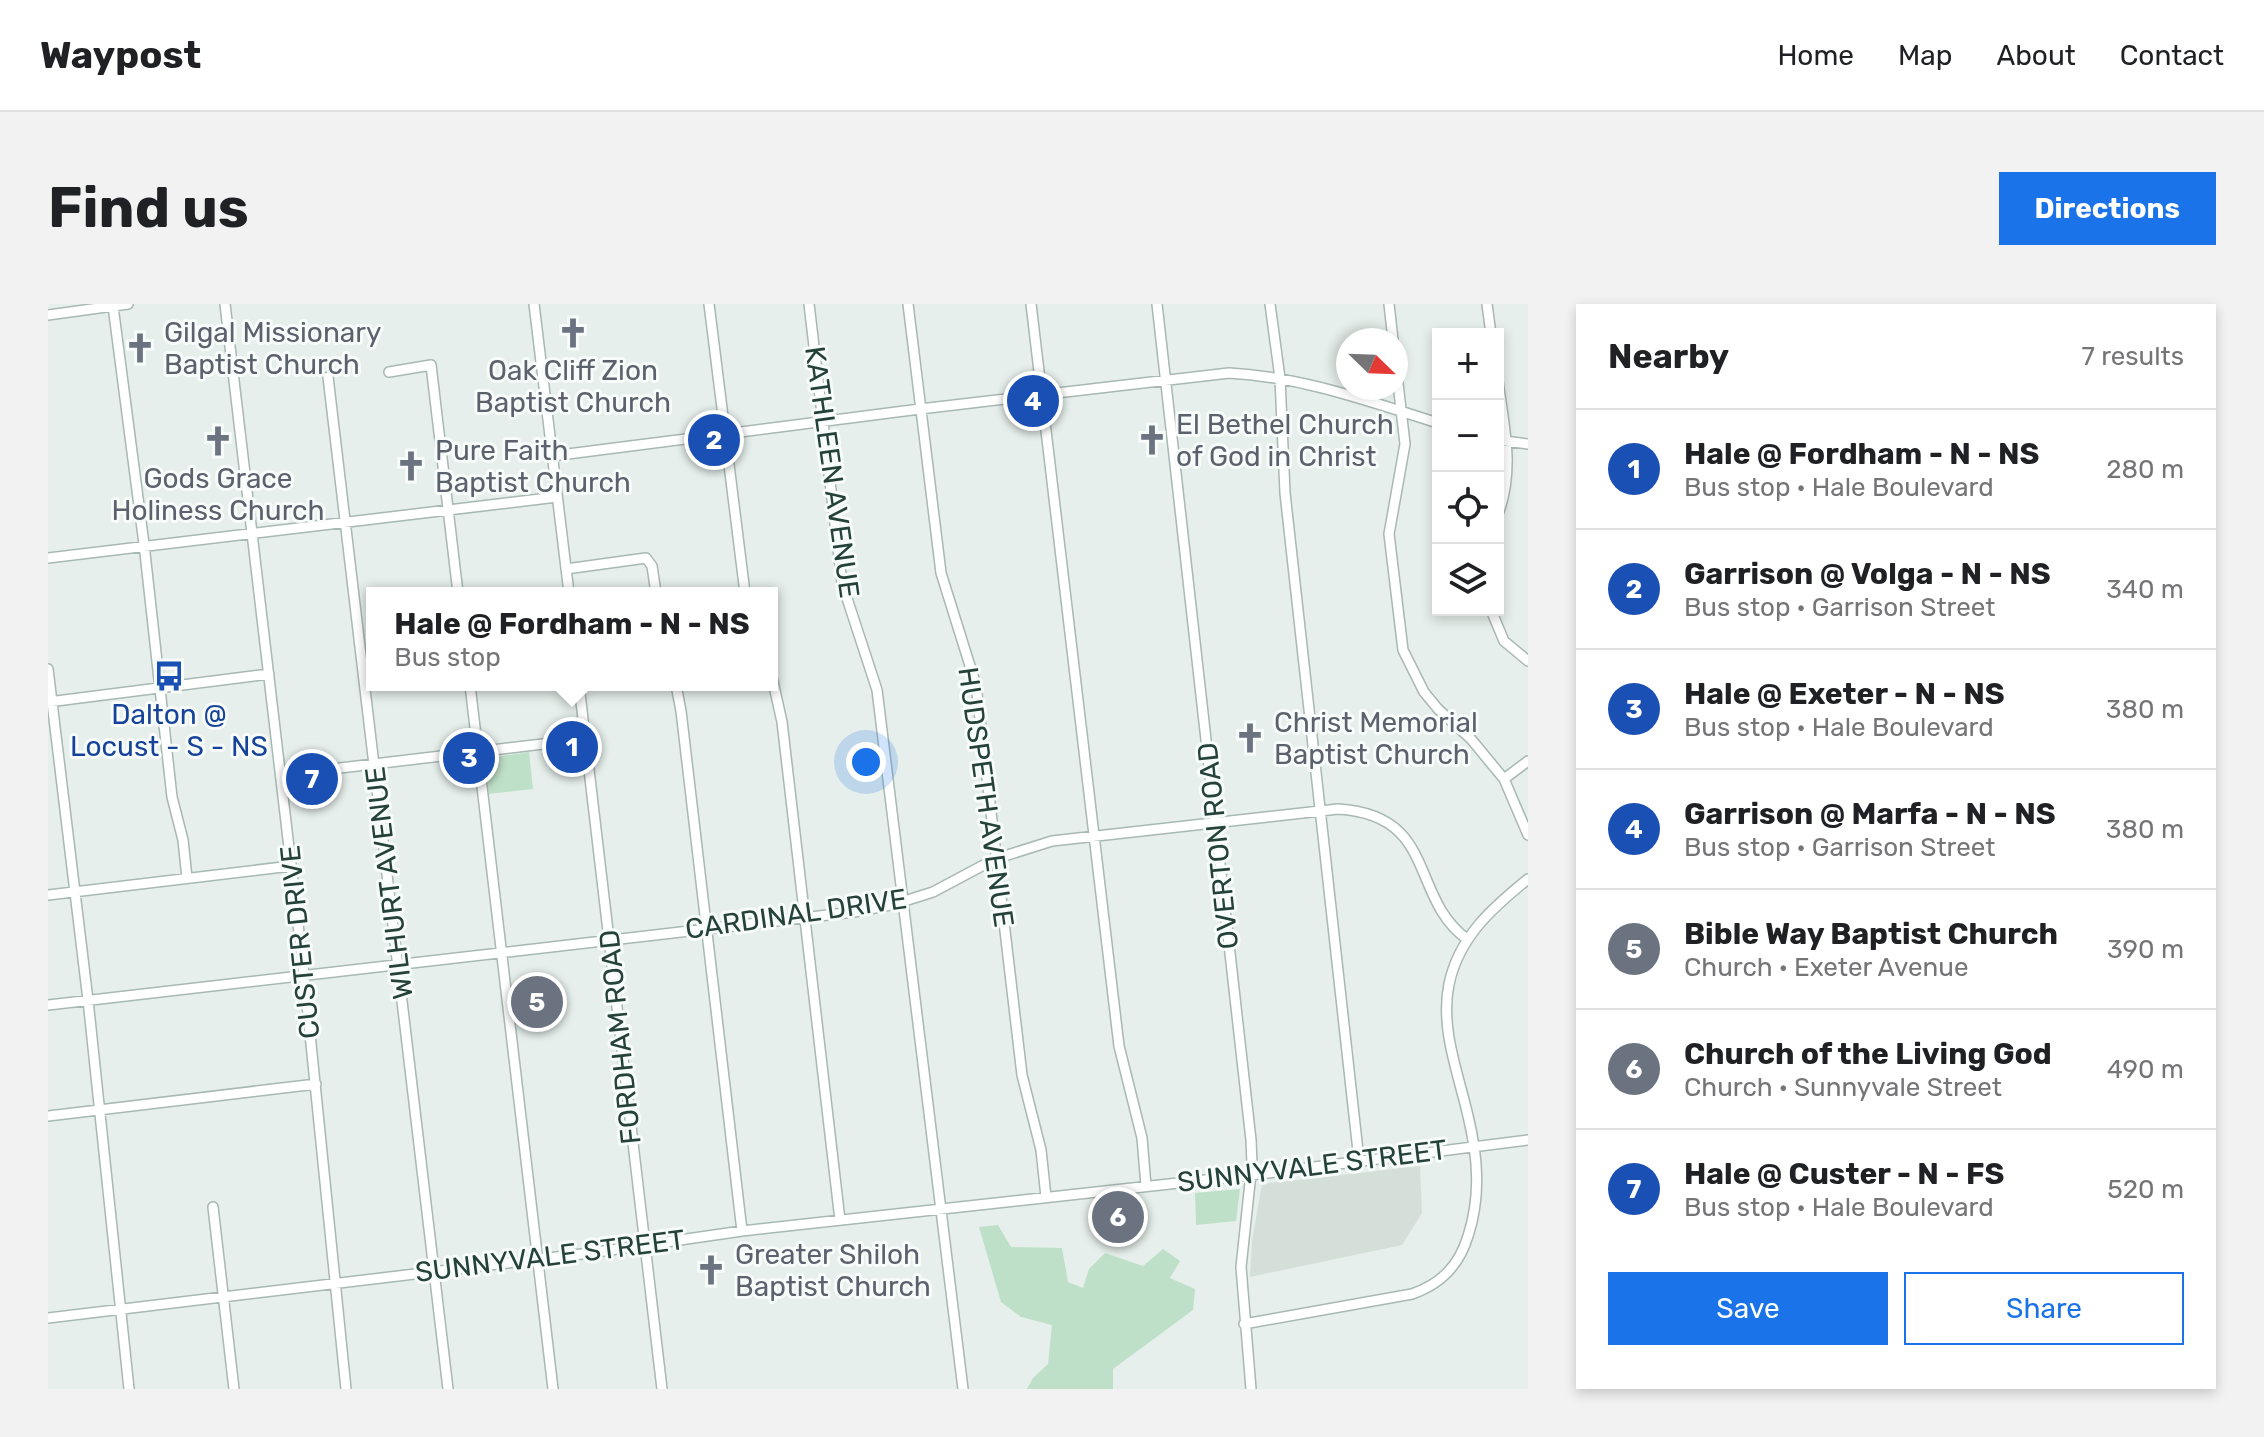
<!DOCTYPE html>
<meta charset="utf-8">
<style>
body{margin:0;font-family:Rubik,sans-serif;background:#f2f2f2;color:#202124}
.controls{position:absolute;right:24px;top:24px;display:grid;overflow:hidden;border-radius:0px;box-shadow:0 4px 12px #0003}
.controls button{width:72px;height:72px;display:grid;place-items:center;padding:0;border:0;border-bottom:2px solid #e0e0e0;background:#fff;color:#202124;font:40px sans-serif}
.compass{position:absolute;left:1288px;top:24px;width:72px;height:72px;border-radius:50%;background:#fff;box-shadow:0 4px 12px #0003;rotate:113deg}
.you{position:absolute;left:818px;top:458px;width:28px;height:28px;margin:-20px;border:6px solid #fff;border-radius:50%;background:#1a73e8;box-shadow:0 0 0 12px #1a73e833}
.badge{display:grid;place-items:center;width:52px;height:52px;border-radius:50%;background:#1a73e8;color:#fff;font-size:26px;font-weight:700}
.pin{position:absolute;translate:-50% -50%;border:4px solid #fff;box-shadow:0 2px 8px #0006}
.popup{position:absolute;left:318px;top:283px;width:412px;height:104px;box-sizing:border-box;display:grid;place-content:center;border-radius:0px;background:#fff;filter:drop-shadow(0 2px 6px #0005);font-size:26px;white-space:nowrap;color:#757577}
.popup b{font-size:30px;color:#202124}
.popup::after{content:'';position:absolute;left:50%;top:100%;margin-left:-16px;border:16px solid transparent;border-top-color:#fff}
.list{margin:0;padding:0;list-style:none}
h2{display:flex;justify-content:space-between;align-items:center;height:104px;margin:0;padding:0 32px;font-size:34px}
h2 small{font-size:26px;font-weight:400;color:#757577}
.list li{display:grid;grid-template-columns:52px 1fr auto;gap:24px;align-items:center;box-sizing:border-box;height:120px;padding:0 32px;border-top:2px solid #e0e0e0}
.list b{display:block;font-size:30px;white-space:nowrap}
.list p{margin:0;font-size:26px;white-space:nowrap;color:#757577}
.list em{font-size:26px;font-style:normal;color:#757577}
.actions{display:flex;gap:16px;padding:24px 32px}
.actions a{flex:1;padding:18px 0;border:2px solid #1a73e8;border-radius:0px;text-align:center;font-size:28px;color:#1a73e8}
.actions .main{background:#1a73e8;color:#fff}
.icon{flex:none;width:44px;height:44px;fill:none;stroke:currentColor;stroke-width:2;stroke-linecap:round;stroke-linejoin:round}
.map{position:relative;flex:none;width:1480px;height:1085px;overflow:hidden;border-radius:0px}
header{display:flex;align-items:center;gap:48px;box-sizing:border-box;height:112px;padding:0 40px;background:#fff;border-bottom:2px solid #e0e0e0}
header strong{font-size:38px}
nav{display:flex;gap:44px;margin-inline-start:auto;font-size:28px}
.intro{display:flex;align-items:center;justify-content:space-between;box-sizing:border-box;height:192px;padding:0 48px}
h1{margin:0;font-size:56px}
.button{padding:20px 36px;border-radius:0px;background:#1a73e8;color:#fff;font-size:28px;font-weight:700}
main{display:flex;gap:48px;padding:0 48px}
aside{flex:1;background:#fff;border-radius:0px;box-shadow:0 4px 12px #0003}
.map>svg:first-child{display:block}
</style>
<header>
<strong>Waypost</strong>
<nav><a>Home</a><a>Map</a><a>About</a><a>Contact</a></nav>
</header>
<div class="intro"><h1>Find us</h1><a class="button">Directions</a></div>
<main>
<div class="map">
<svg width="1480" height="1085" viewBox="0 0 1480 1085">
<rect width="100%" height="100%" fill="#e6efeb"/>
<!-- built -->
<path fill="#d4dfda" d="M1372,862L1374,909L1354,941L1202,973L1204,937L1214,880Z"/>
<!-- green -->
<path fill="#bfe0c8" d="M481,448L485,485L441,490L437,460L441,454Z
M1192,885L1188,917L1148,921L1147,889Z
M950,921L963,943L1014,944L1020,978L1035,984L1041,965L1057,949L1095,962L1115,945L1132,957L1122,974L1147,985L1145,1006L1065,1065V1085H979L985,1074L1000,1060L1004,1021L973,1013L953,998L931,923Z"/>
<g fill="none" stroke-linecap="round" stroke-linejoin="round">
<!-- minor casing -->
<g stroke="#a8b8b2" stroke-width="12">
<path id="minor" d="M177,0L256,671L298,1085
M486,0L521,289
M661,0L697,289
M761,0L794,279L829,386L915,1085
M860,0L893,269L928,381L974,771L993,846L998,893
M983,0L1071,742L1094,834L1098,882
M1109,0L1203,836L1204,860L1193,963L1203,1085
M1222,0L1232,74L1237,189L1311,856
M1341,0L1345,36
M1439,0L1443,30
M65,2L96,240L124,493L135,536L139,574
M0,11L80,0
M1348,62L1357,140L1341,230L1355,346L1376,388L1390,405L1423,435L1456,475L1480,531
M341,68L383,61L410,289
M280,73L400,1085
M1450,77C1456,122 1467,166 1450,210
M1450,136L1480,140
M504,152L872,105L1181,69C1255,73 1320,97 1390,119
M0,254L509,193
M518,265L598,254L604,262L608,289
M1443,306L1456,337L1480,357
M0,365L40,696L81,1085
M724,373L734,418L792,916
M422,381L505,1085
M531,381L614,1085
M628,381L633,407L694,927
M0,398L221,370
M233,471L537,435
M1456,475L1480,457
M0,591L243,562
M0,701L806,608L847,600L885,588L947,555L1004,537L1290,505C1390,511 1361,593 1419,635
M0,812L268,780
M165,903L186,1085
M0,1014L542,949L694,927L1203,871L1480,836
M1196,1020L1364,990C1393,980 1411,962 1420,932C1433,892 1430,853 1420,812C1410,768 1392,725 1401,680C1411,633 1444,604 1480,575"/>
</g>
<!-- minor -->
<use href="#minor" stroke="#fff" stroke-width="9"/>
</g>
<!-- icons -->
<defs>
<g id="church-bare" transform="scale(2.4)"><path d="M-1.2-6h2.4v3.5h3.3v2.4h-3.3V6h-2.4V-.1h-3.3v-2.4h3.3Z" fill="#6b7280" stroke="#f7fbf9" stroke-width="2.5" paint-order="stroke"/></g>
<g id="bus-bare" transform="scale(2.4)"><path d="M-5-6H5V4H4V6H2V4H-2V6H-4V4H-5ZM-3.5-4V0h7V-4ZM-3.5 1.2v1.5H-2V1.2ZM2 1.2v1.5H3.5V1.2Z" fill="#1a4fb4" stroke="#f7fbf9" stroke-width="2.5" paint-order="stroke"/></g>
</defs>
<g fill-rule="evenodd">
<use href="#church-bare" x="525" y="29"/>
<use href="#church-bare" x="92" y="44"/>
<use href="#church-bare" x="1104" y="136"/>
<use href="#church-bare" x="170" y="137"/>
<use href="#church-bare" x="363" y="162"/>
<use href="#bus-bare" x="121" y="372"/>
<use href="#church-bare" x="1202" y="434"/>
<use href="#church-bare" x="663" y="966"/>
</g>
<g text-anchor="middle" dominant-baseline="central" stroke-width="6" stroke-linejoin="round" paint-order="stroke">
<!-- worship labels -->
<g font-size="28" fill="#5b616d" stroke="#f7fbf9" text-anchor="start">
<text x="116" y="28">Gilgal Missionary<tspan x="116" dy="32">Baptist Church</tspan></text>
<text x="525" y="66" text-anchor="middle">Oak Cliff Zion<tspan x="525" dy="32">Baptist Church</tspan></text>
<text x="1128" y="120">El Bethel Church<tspan x="1128" dy="32">of God in Christ</tspan></text>
<text x="387" y="146">Pure Faith<tspan x="387" dy="32">Baptist Church</tspan></text>
<text x="170" y="174" text-anchor="middle">Gods Grace<tspan x="170" dy="32">Holiness Church</tspan></text>
<text x="1226" y="418">Christ Memorial<tspan x="1226" dy="32">Baptist Church</tspan></text>
<text x="687" y="950">Greater Shiloh<tspan x="687" dy="32">Baptist Church</tspan></text>
</g>
<!-- street labels -->
<g font-size="28" fill="#24423a" stroke="#f7fbf9">
<text transform="translate(784 168) rotate(82)">KATHLEEN AVENUE</text>
<text transform="translate(938 493) rotate(82)">HUDSPETH AVENUE</text>
<text transform="translate(1170 542) rotate(-96)">OVERTON ROAD</text>
<text transform="translate(341 579) rotate(-97)">WILHURT AVENUE</text>
<text transform="translate(748 610) rotate(-8)">CARDINAL DRIVE</text>
<text transform="translate(252 638) rotate(-96)">CUSTER DRIVE</text>
<text transform="translate(572 733) rotate(-96)">FORDHAM ROAD</text>
<text transform="translate(1264 862) rotate(-7)">SUNNYVALE STREET</text>
<text transform="translate(502 952) rotate(-7)">SUNNYVALE STREET</text>
</g>
<!-- transit labels -->
<g font-size="28" fill="#164399" stroke="#f7fbf9">
<text x="121" y="410">Dalton @<tspan x="121" dy="32">Locust - S - NS</tspan></text>
</g>
</g>
</svg>
<div class="controls">
<button>+</button>
<button>−</button>
<button><svg class="icon" aria-label="locate" viewBox="0 0 24 24"><circle cx="12" cy="12" r="6"/><path d="M12 2v4M12 18v4M2 12h4M18 12h4"/></svg></button>
<button><svg class="icon" aria-label="layers" viewBox="0 0 24 24"><path d="M12 4l9 5-9 5-9-5zM3 14l9 5 9-5"/></svg></button>
</div>
<svg class="compass" viewBox="-18 -18 36 36"><path d="M0-13l5 13h-10z" fill="#e53935"/><path d="M0 13l5-13h-10z" fill="#757577"/></svg>
<div class="you"></div>
<div class="pin badge" style="left:524px;top:443px;background:#1a4fb4">1</div>
<div class="popup"><b>Hale @ Fordham - N - NS</b>Bus stop</div>
<div class="pin badge" style="left:666px;top:136px;background:#1a4fb4">2</div>
<div class="pin badge" style="left:421px;top:454px;background:#1a4fb4">3</div>
<div class="pin badge" style="left:985px;top:97px;background:#1a4fb4">4</div>
<div class="pin badge" style="left:489px;top:698px;background:#6b7280">5</div>
<div class="pin badge" style="left:1070px;top:913px;background:#6b7280">6</div>
<div class="pin badge" style="left:264px;top:475px;background:#1a4fb4">7</div>
</div>
<aside>
<h2>Nearby<small>7 results</small></h2>
<ul class="list">
<li><span class="badge" style="background:#1a4fb4">1</span><div><b>Hale @ Fordham - N - NS</b><p>Bus stop · Hale Boulevard</p></div><em>280 m</em></li>
<li><span class="badge" style="background:#1a4fb4">2</span><div><b>Garrison @ Volga - N - NS</b><p>Bus stop · Garrison Street</p></div><em>340 m</em></li>
<li><span class="badge" style="background:#1a4fb4">3</span><div><b>Hale @ Exeter - N - NS</b><p>Bus stop · Hale Boulevard</p></div><em>380 m</em></li>
<li><span class="badge" style="background:#1a4fb4">4</span><div><b>Garrison @ Marfa - N - NS</b><p>Bus stop · Garrison Street</p></div><em>380 m</em></li>
<li><span class="badge" style="background:#6b7280">5</span><div><b>Bible Way Baptist Church</b><p>Church · Exeter Avenue</p></div><em>390 m</em></li>
<li><span class="badge" style="background:#6b7280">6</span><div><b>Church of the Living God</b><p>Church · Sunnyvale Street</p></div><em>490 m</em></li>
<li><span class="badge" style="background:#1a4fb4">7</span><div><b>Hale @ Custer - N - FS</b><p>Bus stop · Hale Boulevard</p></div><em>520 m</em></li>
</ul>
<div class="actions"><a class="main">Save</a><a>Share</a></div>
</aside>
</main>
